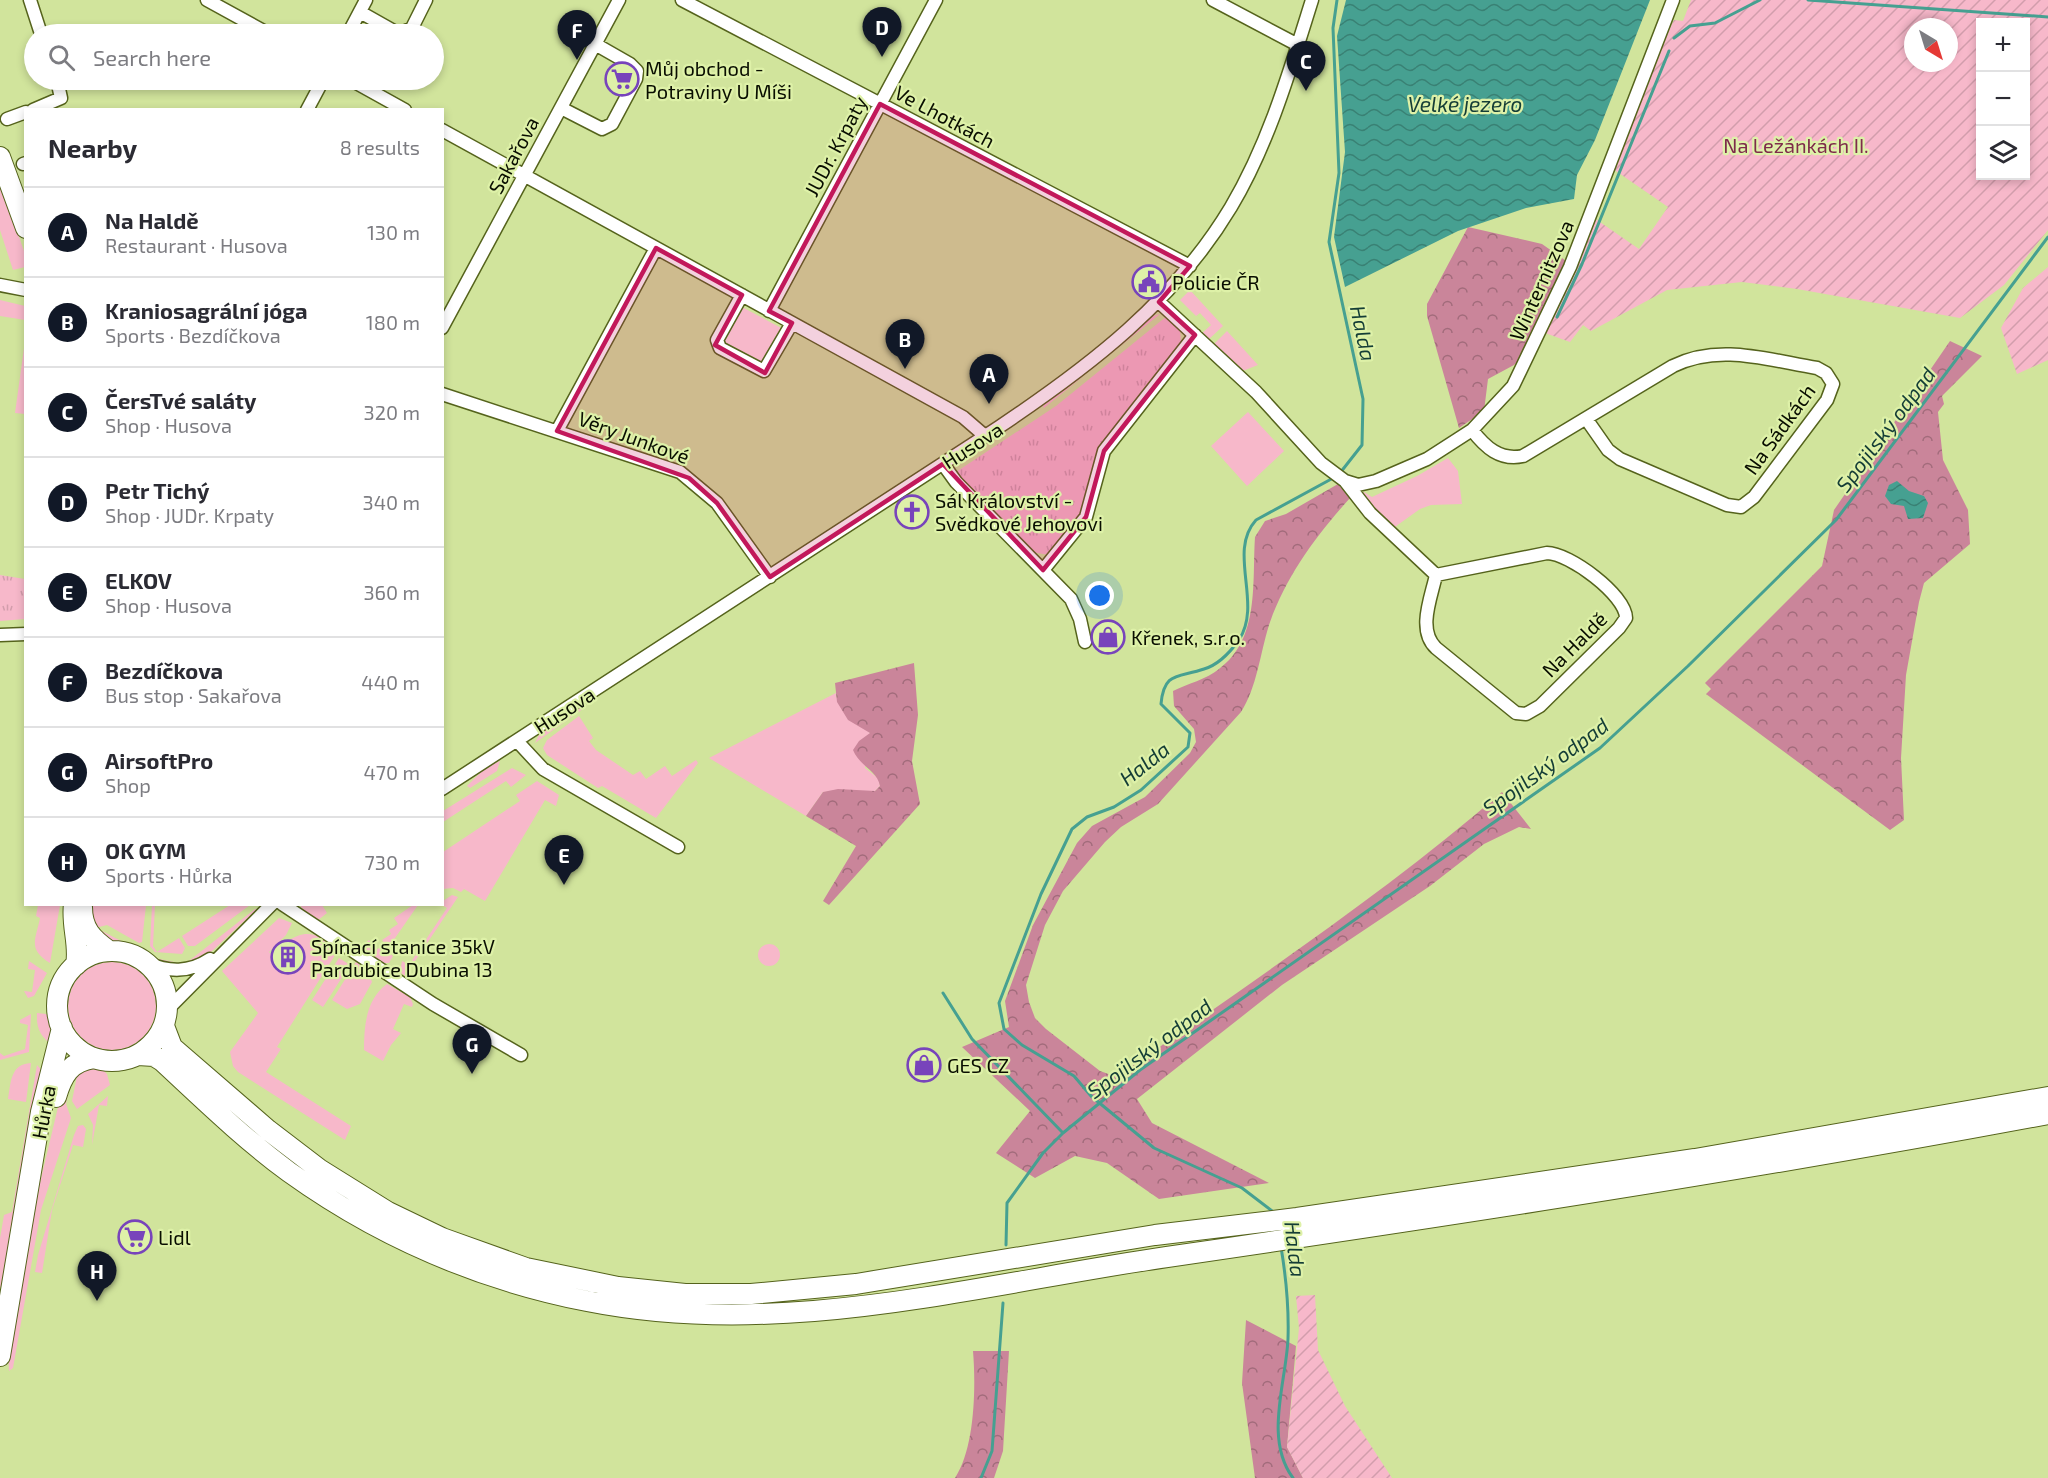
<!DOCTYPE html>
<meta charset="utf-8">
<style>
body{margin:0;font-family:"Exo 2",sans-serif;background:#f2f2f3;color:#2b2b33}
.controls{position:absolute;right:18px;top:18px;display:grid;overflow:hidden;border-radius:0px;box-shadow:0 3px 9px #0003}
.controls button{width:54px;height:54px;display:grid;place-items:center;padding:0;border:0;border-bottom:2px solid #e1e1e2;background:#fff;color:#2b2b33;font:30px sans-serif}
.compass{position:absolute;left:1904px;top:18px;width:54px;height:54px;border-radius:50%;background:#fff;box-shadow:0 3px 9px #0003;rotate:142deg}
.you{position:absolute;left:1100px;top:596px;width:21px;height:21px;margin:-15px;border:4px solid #fff;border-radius:50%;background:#1a73e8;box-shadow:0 0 0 9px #1a73e833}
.badge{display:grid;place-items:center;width:39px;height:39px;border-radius:50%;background:#111827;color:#fff;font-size:20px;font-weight:700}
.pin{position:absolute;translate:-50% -50px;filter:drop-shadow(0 2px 3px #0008)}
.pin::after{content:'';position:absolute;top:32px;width:21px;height:18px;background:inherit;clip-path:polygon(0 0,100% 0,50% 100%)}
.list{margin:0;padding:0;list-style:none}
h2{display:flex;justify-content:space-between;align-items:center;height:78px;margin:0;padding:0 24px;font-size:26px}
h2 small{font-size:20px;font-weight:400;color:#7c7c81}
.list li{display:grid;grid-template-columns:39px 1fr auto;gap:18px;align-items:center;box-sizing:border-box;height:90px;padding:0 24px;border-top:2px solid #e1e1e2}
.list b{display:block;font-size:22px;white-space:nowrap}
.list p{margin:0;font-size:20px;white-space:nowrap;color:#7c7c81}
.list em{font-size:20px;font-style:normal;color:#7c7c81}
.icon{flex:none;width:33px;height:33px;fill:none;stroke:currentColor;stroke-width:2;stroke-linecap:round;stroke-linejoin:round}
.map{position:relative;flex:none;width:2048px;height:1478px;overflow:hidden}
.search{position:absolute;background:#fff;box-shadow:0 3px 9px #0003;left:24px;top:24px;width:420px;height:66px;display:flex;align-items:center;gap:15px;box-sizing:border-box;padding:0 21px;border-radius:33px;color:#7c7c81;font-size:22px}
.panel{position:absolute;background:#fff;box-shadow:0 3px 9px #0003;left:24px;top:108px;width:420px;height:798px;border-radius:0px}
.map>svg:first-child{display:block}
</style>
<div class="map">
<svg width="2048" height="1478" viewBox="0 0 2048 1478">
<defs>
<pattern id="forest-crowns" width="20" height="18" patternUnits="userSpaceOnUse" patternTransform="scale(1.5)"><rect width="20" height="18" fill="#ca859a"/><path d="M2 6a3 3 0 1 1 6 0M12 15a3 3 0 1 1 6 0" fill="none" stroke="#a26b7b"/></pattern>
<pattern id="park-tufts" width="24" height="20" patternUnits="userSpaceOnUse" patternTransform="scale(1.5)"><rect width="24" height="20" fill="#f7b8ca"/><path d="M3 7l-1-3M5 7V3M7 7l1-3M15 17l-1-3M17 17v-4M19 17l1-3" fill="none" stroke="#d29dac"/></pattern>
<pattern id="garden-furrows" width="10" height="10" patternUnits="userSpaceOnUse" patternTransform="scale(1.5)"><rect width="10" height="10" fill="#f7b8ca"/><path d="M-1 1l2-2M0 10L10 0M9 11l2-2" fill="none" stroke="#d29dac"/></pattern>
<pattern id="water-waves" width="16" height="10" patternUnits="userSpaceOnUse" patternTransform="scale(1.5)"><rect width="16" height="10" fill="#46a091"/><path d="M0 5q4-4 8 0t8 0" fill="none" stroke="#398174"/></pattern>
</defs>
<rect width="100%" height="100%" fill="#d1e49c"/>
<!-- grass -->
<path fill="#f7b8ca" d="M0,182L25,254V267L13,270L0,230Z
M1190,290L1223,326L1208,340L1200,335L1211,325L1200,313L1196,316L1180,300Z
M0,300L25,306V320L0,316Z
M740,306L785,330L766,365L722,344L721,339Z
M1160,314L1044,408L1043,406L1095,367L1153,316Z
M1227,331L1258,365L1240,372L1213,345Z
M25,341V414L15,413Z
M1248,412L1284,451L1247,486L1211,446Z
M1448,458L1458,471L1462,504L1431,505L1420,509L1392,529L1361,494L1364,492L1372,497L1417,476Z
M836,693C838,715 860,720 870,733L865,768L879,779L880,786L875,791L823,792L806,816L709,758Z
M583,705L584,708L535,743L540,733Z
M579,716L593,738L589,741L596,750L633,775L640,771L646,779L665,766L672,776L696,760L698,763L656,818L602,786L598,788L547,755L543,748L547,740Z
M500,761L497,771L470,788L467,786L485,768Z
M512,768L526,775L511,787L506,781L443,822V811Z
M537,781L559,795L556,806L545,800L485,901L464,889L461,892L453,888L443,889V852L520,801L516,795Z
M452,895L458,897L405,976L400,972L402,961L409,965L447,908L442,905L443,901Z
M38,905H60L50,963C27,949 36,939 40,918L36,916Z
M86,905H146L142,942L139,943L107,925L91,929Z
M152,905H155L153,946L157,952L179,938L185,948L182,954L155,952L150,946Z
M230,905H250L195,946H188L182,936Z
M300,905H322L327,913L317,921L305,913Z
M413,905H418L386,951L393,956L389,963H383L355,946L357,942L361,946L369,940L376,950L385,944L382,940L391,934L389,930L398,924L394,918Z
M255,909H257L211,952L185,964Z
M279,918L292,923L286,935L269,952L288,972L303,958L287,942C307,927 322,935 337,952L277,1047L281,1049L266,1072L351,1126L345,1140L238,1072L233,1066L230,1052L258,1013L222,971Z
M102,931L154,958L174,962L175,965C159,961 150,956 135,950C121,944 108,942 95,935Z
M758 955a11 11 0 1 1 22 0a11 11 0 1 1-22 0Z
M339,958L350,965L323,1007L312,1000Z
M29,961L47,973L34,996L28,998L24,991L32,992L35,970L28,969Z
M68 1006a44 44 0 1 1 88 0a44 44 0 1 1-88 0Z
M356,962L367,970L372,982L360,1004L347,1009L332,1000Z
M387,984L410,997L413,1004L412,1007L404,1004L393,1029L401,1033L391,1045L383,1061L364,1050C364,1026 366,999 387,984Z
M37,1013L46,1014L53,1022L54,1046C41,1038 36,1029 37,1013Z
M31,1014L29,1052L0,1060V1053L4,1056L25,1049L28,1025L20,1023V1020Z
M31,1063L26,1102L8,1099C11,1083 10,1064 31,1063Z
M37,1065L43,1072L8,1262L0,1289V1238L4,1215L12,1212Z
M98,1065L107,1074L110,1085L77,1109L72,1101L78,1071Z
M72,1074L66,1104L71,1118L41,1210L13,1368L9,1371L8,1349L29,1229L64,1082Z
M108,1096L107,1106L99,1105L92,1145L93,1125L88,1114Z
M83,1125L86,1129L83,1147L73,1145L52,1210L42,1273L35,1272L38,1255L74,1135L78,1126Z"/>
<!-- forest -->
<path fill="url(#forest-crowns)" d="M1468,227L1542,244L1569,263L1523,356L1514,365L1488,379L1484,411L1459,428L1427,316V304Z
M1950,341L1982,356L1942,396L1944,404L1938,412L1943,460L1968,510L1970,544L1924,583L1919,602L1906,675L1901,758L1904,820L1890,830L1706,694L1711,689L1705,683L1822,566L1834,510Z
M1338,484L1350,498C1315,537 1286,576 1269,625C1260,654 1257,687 1241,712L1158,804L1121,827L1105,842L1063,891L1045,925L1026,985L1029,1002L1035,1018L1046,1029L1100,1071L1111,1075L1124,1072C1251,982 1384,894 1502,792L1531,829L1519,827L1484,844L1430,886L1282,985L1137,1099L1152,1123L1269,1183L1159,1199L1107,1163L1075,1156L1035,1178L996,1153L1030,1111L962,1047L1009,1027L1005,1001L1033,925L1077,843L1092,826L1145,797L1190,753L1196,742L1194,729L1174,706L1173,691C1187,684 1207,679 1219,669C1260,639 1252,582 1255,537L1265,521L1286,514Z
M914,663L918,715L912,761L920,804L829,905L823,901L856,846L806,816L823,792L838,789L875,791L880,786C877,770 860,767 853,750L859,741L870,733L848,720L837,702L835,683Z
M1246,1320L1296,1346L1287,1447L1303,1478H1255L1242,1383Z
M973,1351H1009L1003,1451L994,1478H955C975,1448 976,1387 973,1351Z"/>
<!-- park -->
<path fill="url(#park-tufts)" d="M1167,316L1180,330L1181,342L1096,456L1083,512L1049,555L1032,552L956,472L1056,406Z
M0,575L25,579V619L0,621Z"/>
<!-- garden -->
<path fill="url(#garden-furrows)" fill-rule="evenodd" d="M1691,0H2048V230L2004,285L1960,318L1797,289L1742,282L1667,290L1591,331L1583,325L1570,342L1545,333L1573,276L1594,218L1639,249L1668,207L1613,169L1665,38L1674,20L1683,21ZM1980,22H2026V176H1980ZM1913,27H1949V63H1913Z
M2048,267V360L2017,374L2001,328L2023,288Z
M1315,1295L1318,1350L1345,1406L1392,1478H1303L1287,1447L1299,1328L1296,1296Z"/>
<!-- water -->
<path fill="url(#water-waves)" d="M1346,0H1650L1595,140L1577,175L1574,199L1526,208L1458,231L1345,287L1334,237L1345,152L1337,36Z
M1897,481L1909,491L1924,496L1928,503L1923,518L1908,519L1904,506L1891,504L1885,496L1889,485Z"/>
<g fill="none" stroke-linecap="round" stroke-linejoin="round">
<!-- stream -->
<path stroke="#46a091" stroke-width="3" d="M1337,0L1333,28L1339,173L1329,242L1363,399L1362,445L1340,473
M1808,0L2048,17
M1674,38L1690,26L1715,23L1760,0
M1557,317L1582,264L1669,51
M943,993L972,1039L1063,1133
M1276,1214L1242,1188L1154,1148L1091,1096L1074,1076L1022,1045L1004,1029L999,1003L1041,894L1072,829L1087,817L1114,807L1141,790L1188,747L1190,733L1161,704C1164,671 1178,678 1204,669C1218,665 1231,651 1239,640C1263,603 1227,552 1256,520L1335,477
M1006,1245L1007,1203L1043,1153L1063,1133L1140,1070L1600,748L1688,666L1836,520L2048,237
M1281,1247C1286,1277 1289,1309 1288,1339C1286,1383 1264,1439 1293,1478
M981,1478L992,1451L1003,1303"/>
<!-- street casing -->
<g stroke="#55631c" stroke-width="15">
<path id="street" d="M30,0L41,34
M207,0L269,34
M682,0L1190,266
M1213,0L1298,45
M360,12L399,34
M348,34L366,0
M399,34L412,28L426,0
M351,80L405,110
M561,108L602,129L612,124L636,79L637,71L630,64L595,44
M33,110L61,98L57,80
M307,110L323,80
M7,119L26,112
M442,130L963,417L985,436
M23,164L26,163
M0,285L26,290
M742,295L717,340L720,348L764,371L792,323
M1159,302L1256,392L1321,463L1345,481L1370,513L1436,575
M769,311L936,0
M442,328L619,0
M442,394L680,472L717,503L770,577
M1472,430C1485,447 1500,461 1523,456L1673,366C1719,343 1768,360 1817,368L1826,373L1833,384L1827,400L1754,497L1741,507L1727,505L1620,459L1608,450L1587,420
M557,431L656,248
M943,464L956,482L1071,599L1080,619L1085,642
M1345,481L1358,485L1376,481L1427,459L1472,430L1513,386L1570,267L1673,0
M1547,553C1569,553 1626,595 1626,618L1619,628L1540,706L1526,714L1516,713L1436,648C1417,630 1431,598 1436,575Z
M1043,570L1086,517L1104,451L1195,335
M0,635L26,634
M517,741L543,769L678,847
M442,789L999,427C1090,366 1174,302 1231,207C1269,143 1290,70 1312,0
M282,904L433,1004L521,1055
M147,963C169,972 189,973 210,959
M167,1010L272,904"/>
</g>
<!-- primary casing -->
<g stroke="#55631c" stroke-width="22">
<path id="primary" d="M0,157L26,228
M74,904C71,925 80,945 76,965
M82,907C82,929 92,939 109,951
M57 1006a55 55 0 1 1 110 0a55 55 0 1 1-110 0Z
M164,1026L172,1047L268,1130L319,1169L388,1212L442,1238L526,1268L618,1287L685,1294H751L856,1284L1155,1235L1297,1218L1695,1159L2048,1097
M138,1055L154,1056L162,1061C203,1099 244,1139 289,1172C378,1236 480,1280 587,1301C782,1340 975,1285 1167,1257C1461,1214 1755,1169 2048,1114
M56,1097C62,1076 70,1061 94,1058
M0,1356L41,1112L62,1028"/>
</g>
<!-- street -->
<use href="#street" stroke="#fff" stroke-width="12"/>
<!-- primary -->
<use href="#primary" stroke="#fff" stroke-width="20"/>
</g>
<!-- marked area -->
<path fill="#c2185b" fill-opacity="0.2" stroke="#c2185b" stroke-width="4.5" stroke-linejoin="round" d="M880,104L1190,266L1159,302L1195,335L1104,451L1086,517L1043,570L943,464L770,577L717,503L689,478L557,431L656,248L742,295L715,345L765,373L792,323L769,311Z"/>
<!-- icons -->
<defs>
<g id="supermarket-ring" transform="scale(1.725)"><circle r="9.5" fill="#def1a8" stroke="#7844bb" stroke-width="1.5"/><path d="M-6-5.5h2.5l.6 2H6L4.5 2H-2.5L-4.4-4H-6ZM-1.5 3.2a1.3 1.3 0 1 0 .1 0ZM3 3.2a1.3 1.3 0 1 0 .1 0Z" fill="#7844bb"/></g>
<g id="civic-ring" transform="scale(1.725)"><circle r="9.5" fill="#def1a8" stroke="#7844bb" stroke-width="1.5"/><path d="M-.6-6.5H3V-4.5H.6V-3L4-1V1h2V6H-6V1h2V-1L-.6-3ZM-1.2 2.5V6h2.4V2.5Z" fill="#7844bb"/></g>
<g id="church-ring" transform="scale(1.725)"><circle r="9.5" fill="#def1a8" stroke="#7844bb" stroke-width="1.5"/><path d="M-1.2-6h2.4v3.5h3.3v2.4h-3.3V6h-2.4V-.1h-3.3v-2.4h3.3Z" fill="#7844bb"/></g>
<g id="shop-ring" transform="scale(1.725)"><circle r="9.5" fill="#def1a8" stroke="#7844bb" stroke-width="1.5"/><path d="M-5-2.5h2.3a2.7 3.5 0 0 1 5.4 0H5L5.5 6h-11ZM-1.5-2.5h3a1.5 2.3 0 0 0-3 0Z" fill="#7844bb"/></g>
<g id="building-ring" transform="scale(1.725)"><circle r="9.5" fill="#def1a8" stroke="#7844bb" stroke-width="1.5"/><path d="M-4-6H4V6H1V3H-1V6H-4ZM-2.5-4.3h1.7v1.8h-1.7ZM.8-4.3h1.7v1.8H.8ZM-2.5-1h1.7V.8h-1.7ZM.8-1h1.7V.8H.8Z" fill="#7844bb"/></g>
</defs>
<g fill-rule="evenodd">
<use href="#supermarket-ring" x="622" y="79"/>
<use href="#civic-ring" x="1149" y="282"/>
<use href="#church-ring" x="912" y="512"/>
<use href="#shop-ring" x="1108" y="637"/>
<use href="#building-ring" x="288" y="957"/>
<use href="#shop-ring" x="924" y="1065"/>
<use href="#supermarket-ring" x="135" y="1237"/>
</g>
<g text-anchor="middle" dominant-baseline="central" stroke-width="4.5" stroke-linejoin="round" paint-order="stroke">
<!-- poi labels -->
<g font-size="20" fill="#090e00" stroke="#def1a8" text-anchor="start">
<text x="645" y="68">Můj obchod -<tspan x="645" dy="23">Potraviny U Míši</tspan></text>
<text x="1172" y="282">Policie ČR</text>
<text x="935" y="500">Sál Království -<tspan x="935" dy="23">Svědkové Jehovovi</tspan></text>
<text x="1131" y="637">Křenek, s.r.o.</text>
<text x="311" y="946">Spínací stanice 35kV<tspan x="311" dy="23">Pardubice Dubina 13</tspan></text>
<text x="947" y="1065">GES CZ</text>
<text x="158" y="1237">Lidl</text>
</g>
<!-- street labels -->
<g font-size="20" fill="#090e00" stroke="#def1a8">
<text transform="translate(945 116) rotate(28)">Ve Lhotkách</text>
<text transform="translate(835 146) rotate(-62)">JUDr. Krpaty</text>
<text transform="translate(513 155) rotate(-62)">Sakařova</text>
<text transform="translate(1541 280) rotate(-66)">Winternitzova</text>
<text transform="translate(1779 429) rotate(-54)">Na Sádkách</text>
<text transform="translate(634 437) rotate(20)">Věry Junkové</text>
<text transform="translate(972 445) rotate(-33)">Husova</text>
<text transform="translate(1574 644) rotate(-45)">Na Haldě</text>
<text transform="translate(564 710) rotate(-33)">Husova</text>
<text transform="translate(43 1112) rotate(-79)">Hůrka</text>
</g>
<!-- park labels -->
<g font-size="20" fill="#7e2b4b" stroke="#def1a8">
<text x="1796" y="145">Na Ležánkách II.</text>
</g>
<!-- water labels -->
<g font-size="21" font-style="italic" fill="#143d36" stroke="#def1a8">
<text x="1465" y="103">Velké jezero</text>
<text transform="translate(1364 333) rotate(78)">Halda</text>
<text transform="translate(1885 429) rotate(-53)">Spojilský odpad</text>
<text transform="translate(1144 763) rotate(-38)">Halda</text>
<text transform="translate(1545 766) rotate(-36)">Spojilský odpad</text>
<text transform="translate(1149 1048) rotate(-37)">Spojilský odpad</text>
<text transform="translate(1296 1249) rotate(83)">Halda</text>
</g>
</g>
</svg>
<div class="controls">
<button>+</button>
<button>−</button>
<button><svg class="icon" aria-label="layers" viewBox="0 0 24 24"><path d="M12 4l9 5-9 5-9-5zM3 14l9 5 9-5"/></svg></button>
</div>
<svg class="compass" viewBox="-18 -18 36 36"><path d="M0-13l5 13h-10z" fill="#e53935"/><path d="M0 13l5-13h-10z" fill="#7c7c81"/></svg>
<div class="you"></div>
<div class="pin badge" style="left:989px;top:404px">A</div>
<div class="pin badge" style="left:905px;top:369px">B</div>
<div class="pin badge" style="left:1306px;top:91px">C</div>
<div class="pin badge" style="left:882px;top:57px">D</div>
<div class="pin badge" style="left:564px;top:885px">E</div>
<div class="pin badge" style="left:577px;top:60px">F</div>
<div class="pin badge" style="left:472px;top:1074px">G</div>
<div class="pin badge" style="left:97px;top:1301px">H</div>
<div class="search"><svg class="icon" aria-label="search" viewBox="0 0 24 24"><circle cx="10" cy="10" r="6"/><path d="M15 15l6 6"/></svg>Search here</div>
<section class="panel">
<h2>Nearby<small>8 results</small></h2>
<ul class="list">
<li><span class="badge">A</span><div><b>Na Haldě</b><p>Restaurant · Husova</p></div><em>130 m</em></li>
<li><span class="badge">B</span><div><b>Kraniosagrální jóga</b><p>Sports · Bezdíčkova</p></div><em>180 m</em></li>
<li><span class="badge">C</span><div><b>ČersTvé saláty</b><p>Shop · Husova</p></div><em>320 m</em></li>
<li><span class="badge">D</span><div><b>Petr Tichý</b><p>Shop · JUDr. Krpaty</p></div><em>340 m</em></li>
<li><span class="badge">E</span><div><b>ELKOV</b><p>Shop · Husova</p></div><em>360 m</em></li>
<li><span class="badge">F</span><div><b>Bezdíčkova</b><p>Bus stop · Sakařova</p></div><em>440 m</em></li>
<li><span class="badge">G</span><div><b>AirsoftPro</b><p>Shop</p></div><em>470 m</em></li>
<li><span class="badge">H</span><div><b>OK GYM</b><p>Sports · Hůrka</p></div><em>730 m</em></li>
</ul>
</section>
</div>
